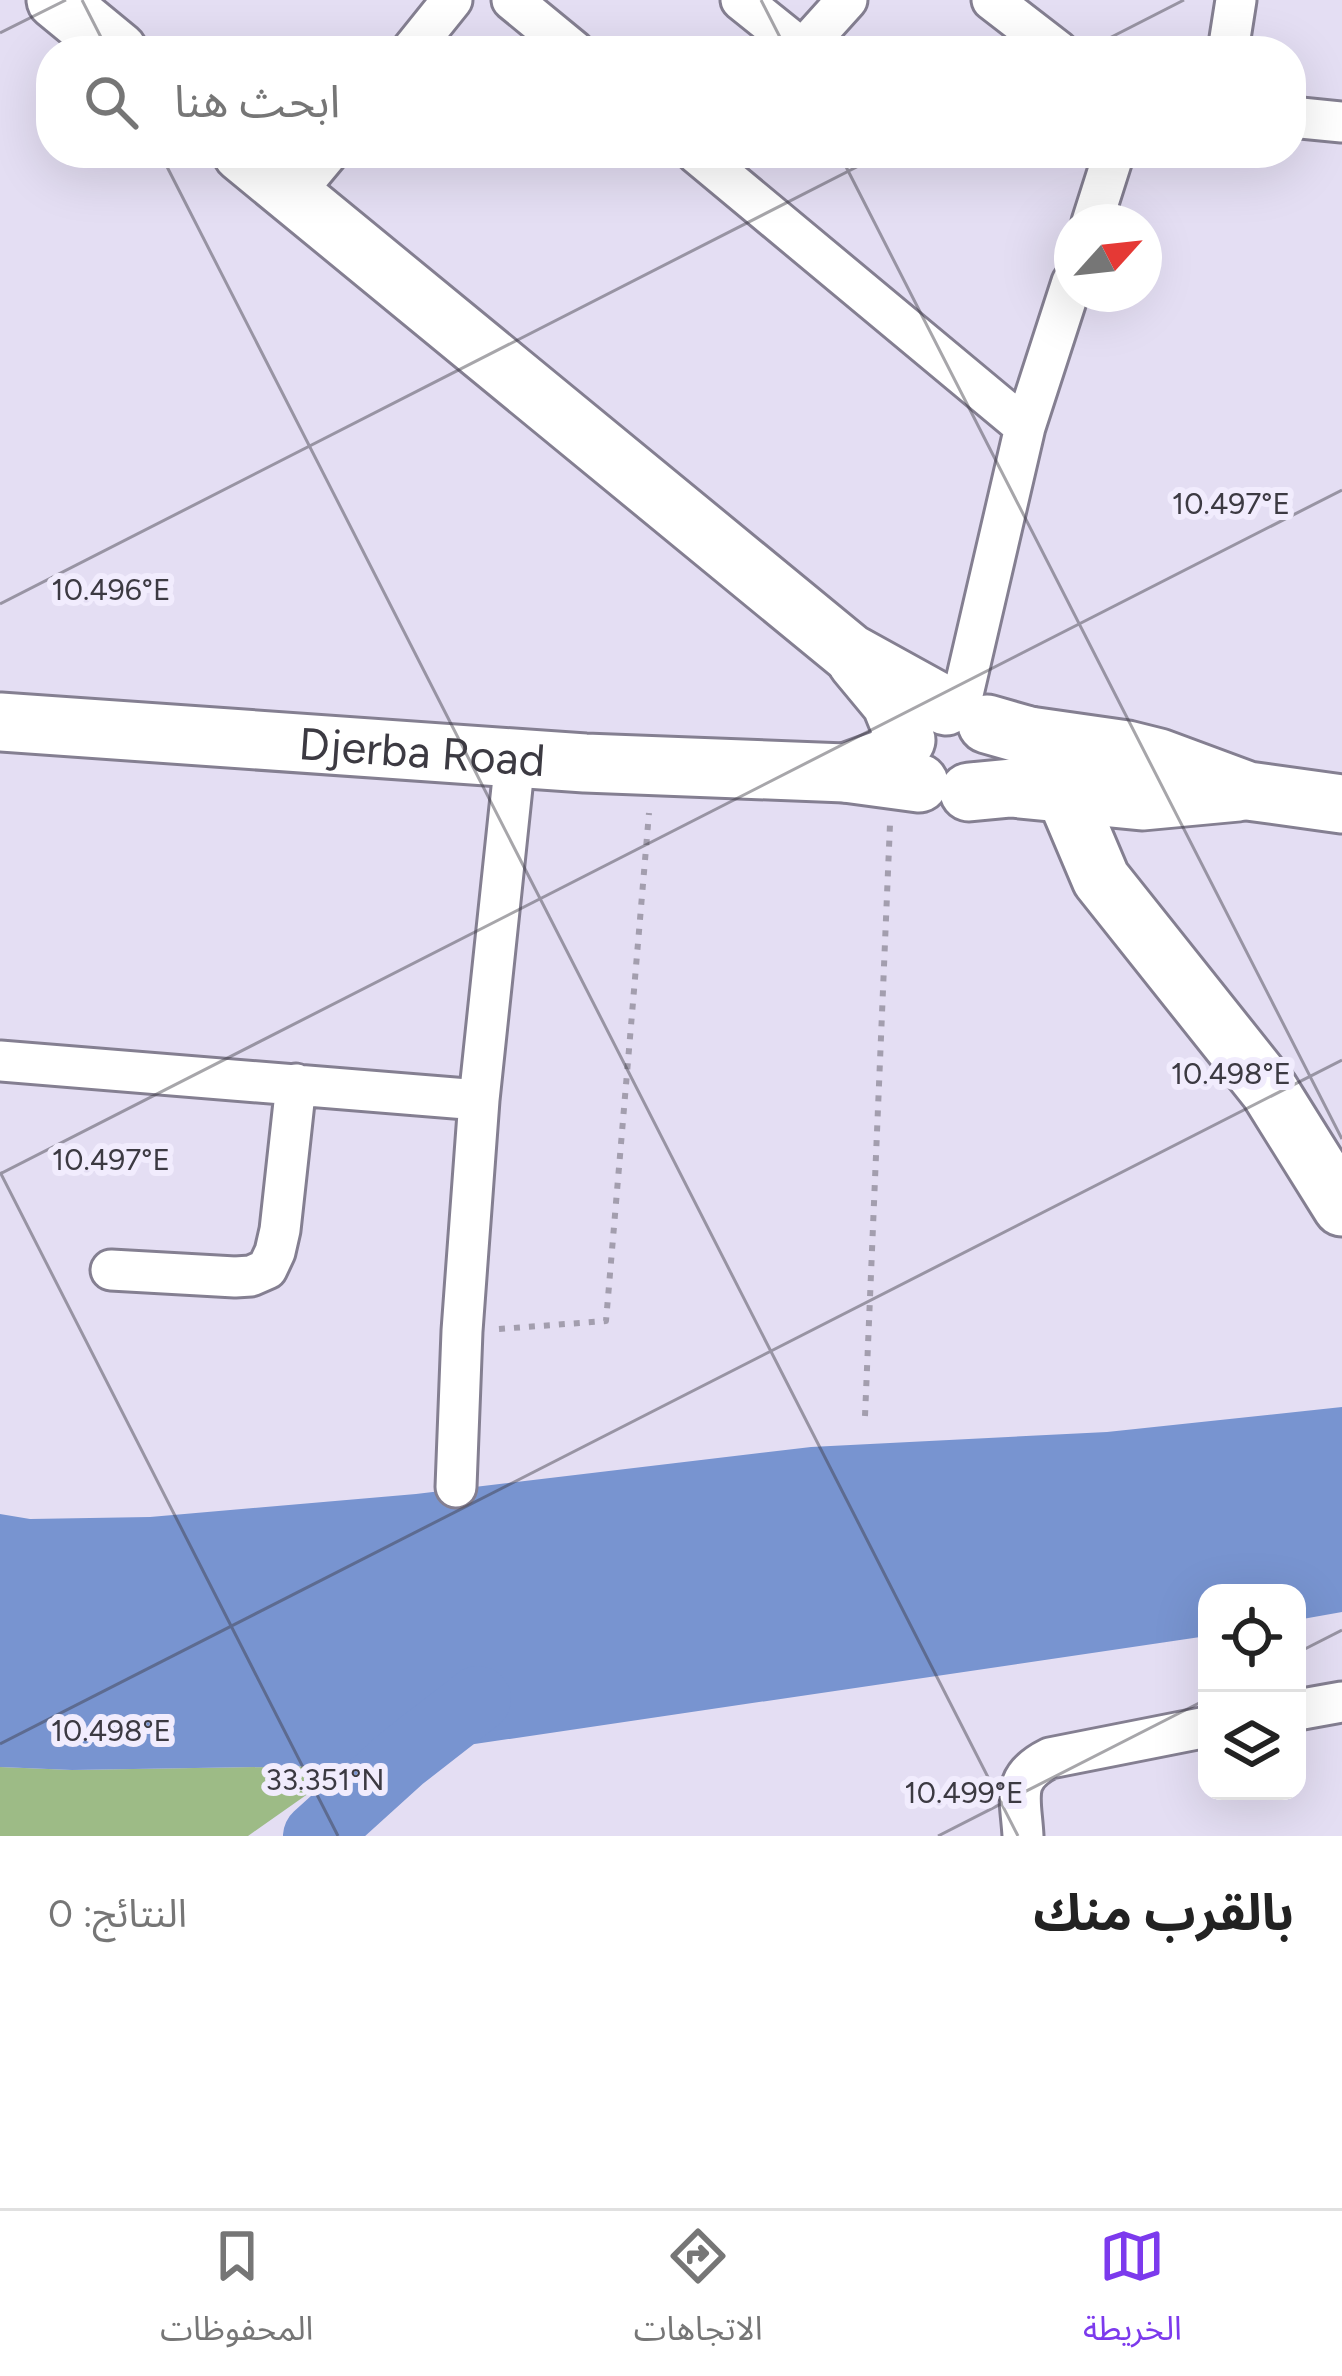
<!DOCTYPE html>
<html lang="ar">
<meta charset="utf-8">
<style>
body{margin:0;font-family:Figtree,"Noto Sans Arabic",sans-serif;background:#f6f6f6;color:#222;direction:rtl}
.controls{position:absolute;right:36px;bottom:36px;display:grid;overflow:hidden;border-radius:24px;box-shadow:0 12px 48px #0002}
.controls button{width:108px;height:108px;display:grid;place-items:center;padding:0;border:0;border-bottom:3px solid #e0e0e0;background:#fff;color:#222;font:60px sans-serif}
.compass{position:absolute;left:1054px;top:204px;width:108px;height:108px;border-radius:50%;background:#fff;box-shadow:0 12px 48px #0002;rotate:63deg}
.list{margin:0;padding:0;list-style:none}
h2{display:flex;justify-content:space-between;align-items:center;height:156px;margin:0;padding:0 48px;font-size:51px}
h2 small{font-size:39px;font-weight:400;color:#767676}
.icon{flex:none;width:66px;height:66px;fill:none;stroke:currentColor;stroke-width:2;stroke-linecap:round;stroke-linejoin:round}
.map{position:relative;flex:none;width:1342px;height:1836px;overflow:hidden;direction:ltr}
.search{position:absolute;background:#fff;box-shadow:0 12px 48px #0002;left:36px;right:36px;top:36px;height:132px;display:flex;align-items:center;gap:30px;box-sizing:border-box;padding:0 42px;border-radius:48px;color:#767676;font-size:45px}
.sheet{height:372px;background:#fff}
nav{display:flex;justify-content:space-around;align-items:center;box-sizing:border-box;height:168px;border-top:3px solid #e0e0e0;background:#fff;font-size:33px;color:#767676}
nav a{display:grid;justify-items:center;gap:6px}
nav .on{color:#7c3aed}
.map>svg:first-child{display:block}
</style>
<div class="map">
<svg width="1342" height="1836" viewBox="0 0 1342 1836">
<rect width="100%" height="100%" fill="#e4def3"/>
<!-- green -->
<path fill="#9dbb86" d="M326,1766L329,1779L248,1836H0V1767L72,1770Z"/>
<!-- water -->
<path fill="#7894d0" d="M1342,1407V1612L1297,1620V1593H1207V1636L326,1766L72,1770L0,1767V1514L30,1519L150,1517L416,1494L811,1447L1107,1432Z"/>
<g fill="none" stroke-linecap="round" stroke-linejoin="round">
<!-- river -->
<path stroke="#7894d0" stroke-width="66" d="M316,1836L401,1759L478,1699"/>
<!-- street casing -->
<g stroke="#847f91" stroke-width="45">
<path id="street" d="M512,0L574,51
M741,0L802,49
M992,0L1058,51
M411,51L452,0
M801,51L847,0
M1228,51L1236,0
M1291,117L1342,122
M696,153L1025,427
M293,195L328,153
M1092,222L1114,153
M960,707L1025,427L1072,282
M0,1061L479,1100
M111,1270L235,1277L251,1276L267,1269L275,1252L280,1230L296,1084
M456,1487L462,1331L479,1100L515,759
M1297,1710L1342,1702
M1023,1836C1021,1797 1010,1778 1050,1758L1207,1727"/>
</g>
<!-- secondary casing -->
<g stroke="#847f91" stroke-width="63">
<g id="secondary">
<path d="M56,0L118,51"/>
<path d="M242,153L850,653L946,706"/>
<path id="s1" d="M0,722L585,763L845,773L919,783"/>
<path d="M987,724L1029,736L1127,750L1159,758L1248,791L1342,804"/>
<path d="M1029,736L1051,761L1101,879L1269,1090L1342,1207"/>
<path d="M845,773L886,758L906,740L891,703L857,662"/>
<path d="M969,792L1011,788L1142,801L1238,792"/>
</g>
</g>
<!-- path -->
<path stroke="#a39eae" stroke-width="6" stroke-dasharray="6 9" stroke-linecap="butt" d="M499,1329L606,1321L649,813
M865,1416L890,824"/>
<!-- street -->
<use href="#street" stroke="#fff" stroke-width="39"/>
<!-- secondary -->
<use href="#secondary" stroke="#fff" stroke-width="57"/>
</g>
<!-- ticks -->
<path fill="none" stroke="#3c3a42" stroke-width="3" stroke-opacity="0.45" d="M82,0L108,51M761,0L787,51M0,33L66,0M1084,51L1184,0M160,153L1018,1836M839,153L1342,1139M0,604L884,153M0,1172L338,1836M0,1174L1342,490M1297,1653L1342,1630M0,1744L1342,1060M938,1836L1207,1699"/>
<g text-anchor="middle" dominant-baseline="central" stroke-width="12" stroke-linejoin="round" paint-order="stroke">
<!-- street labels -->
<g font-size="45" fill="#3c3a42" stroke="#f1ecfd">
<text stroke="none"><textPath href="#s1" startOffset="423">Djerba Road</textPath></text>
</g>
</g>
<g font-size="30" text-anchor="middle" fill="#3c3a42" stroke="#f1ecfd" stroke-width="12" stroke-linejoin="round" paint-order="stroke">
<text x="1231" y="514">10.497°E</text>
<text x="111" y="600">10.496°E</text>
<text x="1231" y="1084">10.498°E</text>
<text x="111" y="1170">10.497°E</text>
<text x="111" y="1741">10.498°E</text>
<text x="325" y="1790">33.351°N</text>
<text x="964" y="1803">10.499°E</text>
</g>
</svg>
<div class="controls">
<button><svg class="icon" aria-label="locate" viewBox="0 0 24 24"><circle cx="12" cy="12" r="6"/><path d="M12 2v4M12 18v4M2 12h4M18 12h4"/></svg></button>
<button><svg class="icon" aria-label="layers" viewBox="0 0 24 24"><path d="M12 4l9 5-9 5-9-5zM3 14l9 5 9-5"/></svg></button>
</div>
<svg class="compass" viewBox="-18 -18 36 36"><path d="M0-13l5 13h-10z" fill="#e53935"/><path d="M0 13l5-13h-10z" fill="#767676"/></svg>
<div class="search"><svg class="icon" aria-label="search" viewBox="0 0 24 24"><circle cx="10" cy="10" r="6"/><path d="M15 15l6 6"/></svg>ابحث هنا</div>
</div>
<section class="sheet">
<h2>بالقرب منك<small>النتائج: 0</small></h2>
<ul class="list">
</ul>
</section>
<nav>
<a class="on"><svg class="icon" aria-label="map" viewBox="0 0 24 24"><path d="M3 6l6-2 6 2 6-2v14l-6 2-6-2-6 2zM9 4v14M15 6v14"/></svg>الخريطة</a>
<a><svg class="icon" aria-label="directions" viewBox="0 0 24 24"><path d="M12 3l9 9-9 9-9-9zM9 14v-3h6M13 9l2 2-2 2"/></svg>الاتجاهات</a>
<a><svg class="icon" aria-label="saved" viewBox="0 0 24 24"><path d="M7 4h10v16l-5-4-5 4z"/></svg>المحفوظات</a>
</nav>
